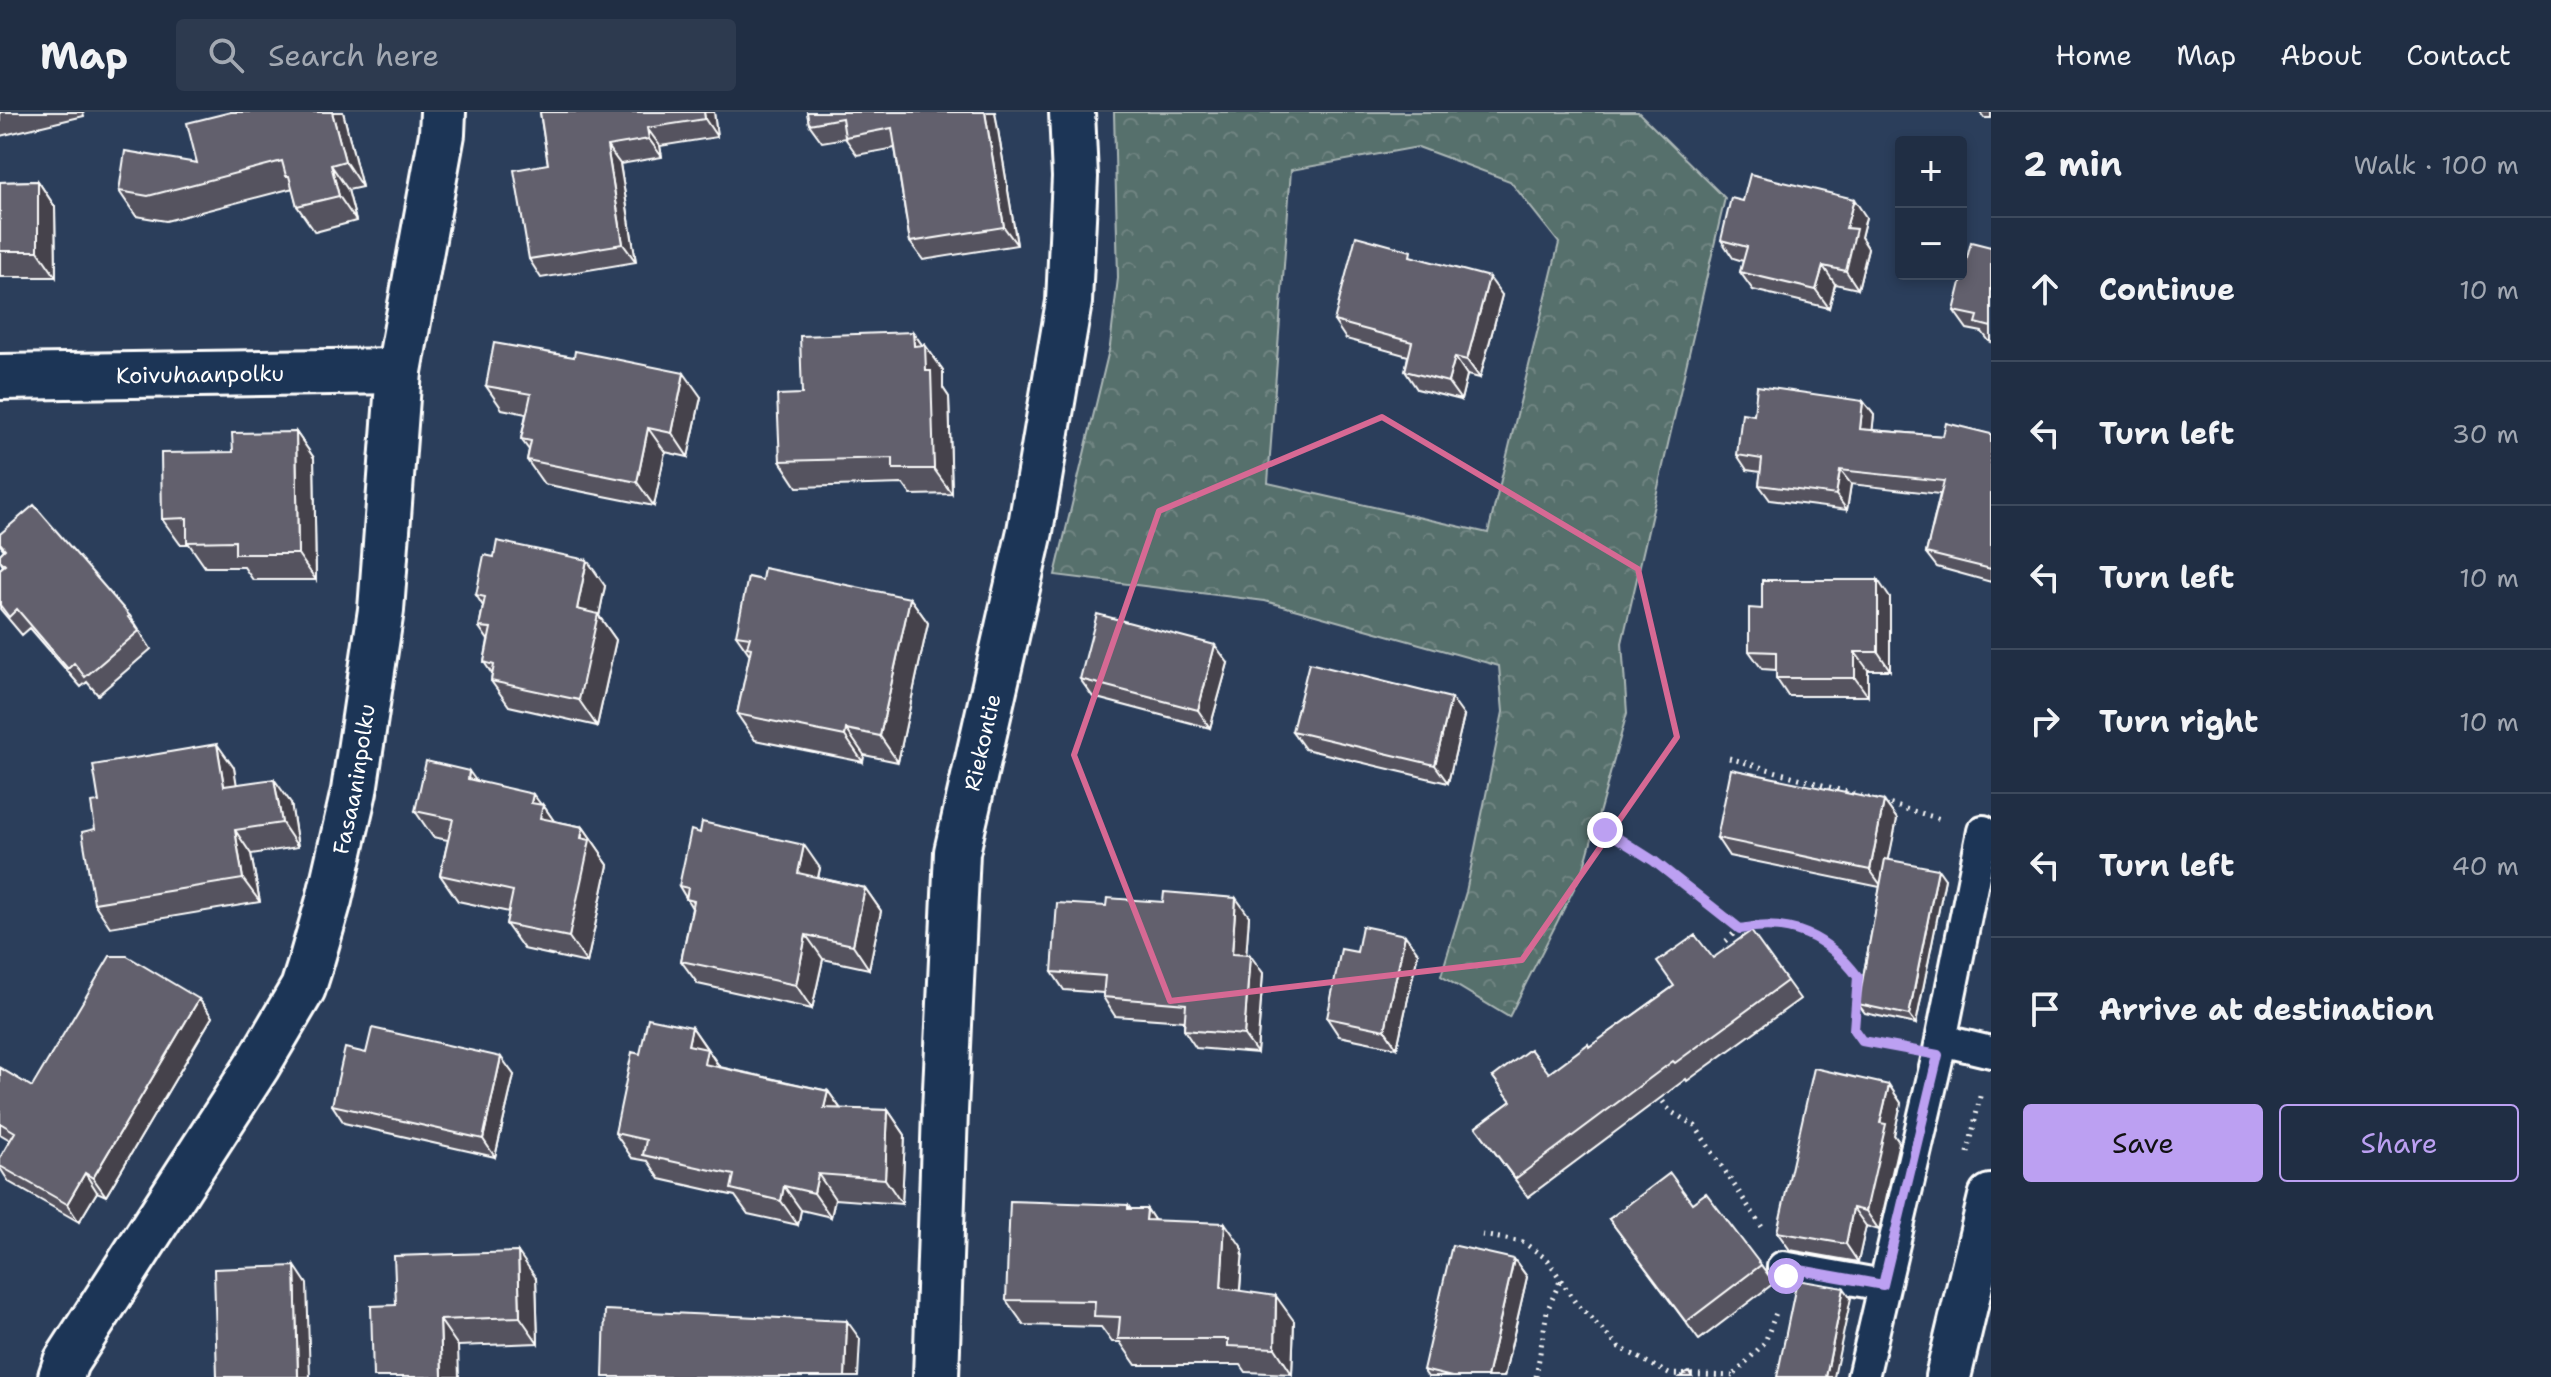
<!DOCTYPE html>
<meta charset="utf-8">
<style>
body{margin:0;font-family:"Shantell Sans",sans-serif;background:#2d3a4f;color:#f1f3f6}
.controls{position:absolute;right:24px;top:24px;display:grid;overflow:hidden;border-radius:8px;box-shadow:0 4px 12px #0003}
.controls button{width:72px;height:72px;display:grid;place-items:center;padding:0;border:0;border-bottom:2px solid #3d4a5d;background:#202e44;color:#f1f3f6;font:40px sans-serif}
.stop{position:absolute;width:24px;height:24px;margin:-18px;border:6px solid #bca0f2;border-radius:50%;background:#fff}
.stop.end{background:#bca0f2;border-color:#fff;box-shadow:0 2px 8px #0008}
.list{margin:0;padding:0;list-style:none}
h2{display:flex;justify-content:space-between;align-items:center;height:104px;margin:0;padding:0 32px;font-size:34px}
h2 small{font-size:26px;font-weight:400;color:#a2a8b2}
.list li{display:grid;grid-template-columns:52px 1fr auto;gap:24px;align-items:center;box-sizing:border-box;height:144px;padding:0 32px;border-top:2px solid #3d4a5d}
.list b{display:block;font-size:30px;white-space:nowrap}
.list em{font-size:26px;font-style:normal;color:#a2a8b2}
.actions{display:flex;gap:16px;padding:24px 32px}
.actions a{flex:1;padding:18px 0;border:2px solid #bca0f2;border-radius:8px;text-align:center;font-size:28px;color:#bca0f2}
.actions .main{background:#bca0f2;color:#111}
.icon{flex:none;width:44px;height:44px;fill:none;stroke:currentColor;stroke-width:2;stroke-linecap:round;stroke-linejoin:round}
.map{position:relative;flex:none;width:1991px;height:1265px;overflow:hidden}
header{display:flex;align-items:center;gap:48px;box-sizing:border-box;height:112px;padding:0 40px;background:#202e44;border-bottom:2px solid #3d4a5d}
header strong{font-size:38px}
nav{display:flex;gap:44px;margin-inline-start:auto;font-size:28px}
.search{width:560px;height:72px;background:#2d3a4f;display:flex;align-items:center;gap:20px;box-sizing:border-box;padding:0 28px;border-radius:8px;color:#a2a8b2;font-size:30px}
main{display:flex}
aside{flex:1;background:#202e44}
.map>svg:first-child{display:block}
</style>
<header>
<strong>Map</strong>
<div class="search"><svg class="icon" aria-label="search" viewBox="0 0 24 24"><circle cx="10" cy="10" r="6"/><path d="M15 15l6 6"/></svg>Search here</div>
<nav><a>Home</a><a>Map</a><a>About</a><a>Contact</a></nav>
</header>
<main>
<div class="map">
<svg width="1991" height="1265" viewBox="0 0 1991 1265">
<defs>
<pattern id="forest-crowns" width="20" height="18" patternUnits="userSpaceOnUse" patternTransform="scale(2)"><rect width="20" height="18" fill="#576f6c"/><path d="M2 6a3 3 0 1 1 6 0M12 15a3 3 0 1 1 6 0" fill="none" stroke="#708582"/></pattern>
</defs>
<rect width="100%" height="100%" fill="#2b3e5b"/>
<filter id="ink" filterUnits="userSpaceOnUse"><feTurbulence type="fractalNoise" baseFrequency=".0125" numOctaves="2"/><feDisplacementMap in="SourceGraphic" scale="16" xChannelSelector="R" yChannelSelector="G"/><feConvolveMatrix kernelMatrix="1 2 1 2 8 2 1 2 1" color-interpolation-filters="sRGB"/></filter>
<g filter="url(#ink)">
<!-- forest -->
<path fill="url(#forest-crowns)" stroke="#abb7b6" stroke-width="2" fill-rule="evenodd" d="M1114,0H1638L1725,86L1622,531L1627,601L1583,759L1509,905L1441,864L1466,780L1503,600L1499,554L1265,489L1055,463L1110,234L1118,166ZM1418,35L1510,69L1559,131L1488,421L1268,371L1291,58Z"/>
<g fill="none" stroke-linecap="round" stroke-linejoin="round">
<!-- service casing -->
<g stroke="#fff" stroke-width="36">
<path id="service" d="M1941,928L1991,940
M1783,1155L1883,1173
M1863,1265L1938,943L1983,719"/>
</g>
<!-- minor casing -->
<g stroke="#fff" stroke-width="50">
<g id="minor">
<path id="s1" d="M0,265L399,259"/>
<path id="s2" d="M61,1265L66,1250L257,954L303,876L309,857L329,788L354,679L381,498L399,259L442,22L443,0"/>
<path id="s3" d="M936,1265L945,999L957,740L1030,419L1069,190L1075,65L1072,0"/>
<path d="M1948,1265L1991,1085"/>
</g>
</g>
<!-- path -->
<path stroke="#fff" stroke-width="5" stroke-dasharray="2 6" stroke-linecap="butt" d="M1729,646L1944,708
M1605,718L1654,749L1740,817
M1726,829C1730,826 1735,819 1740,817C1747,814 1759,813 1766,814C1806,815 1834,833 1858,865L1854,918L1862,929L1897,936
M1658,983L1670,999L1695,1014L1764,1118
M1968,1041L1981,980
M1482,1123L1523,1130L1548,1148L1575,1190L1619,1235L1669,1262L1736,1264
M1735,1262L1765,1230L1777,1198
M1536,1265L1547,1199L1560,1169"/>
<!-- service -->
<use href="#service" stroke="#1d3557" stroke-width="30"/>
<!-- minor -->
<use href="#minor" stroke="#1d3557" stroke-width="44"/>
</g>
<!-- wall -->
<path fill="#54535e" stroke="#fff" stroke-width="2" d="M0,0H83L84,4L0,24Z
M231,0H343L362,75L348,78L356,109L315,120L297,94L293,76L166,109L136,104L119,79L197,51Z
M540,0H714L717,25L660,34L662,45L620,52L636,150L541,166L529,147L548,52Z
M807,0H995L1017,133L923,148L910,130L895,36L857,43L845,26L822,30L809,12Z
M1980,0H1991V6H1984Z
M38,69L55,95L56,165H0V70Z
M1743,89L1866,105L1861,125L1868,136L1858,177L1835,172L1829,196L1753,178L1740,160L1743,149L1733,146L1721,128Z
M1991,135V230L1989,229L1982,220L1967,217L1954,199Z
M1416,146L1502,183L1480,266L1467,263L1461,288L1417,277L1405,259L1408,244L1346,227L1334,209Z
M913,220L922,233H925L943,258V276L949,285L952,382L911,383L903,372L797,375L780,349L802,282Z
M486,274L701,285L688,345L665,340L654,394L544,372L527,348L529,338L521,327L526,302L502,297Z
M1863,289L1874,303L1872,318L1943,324L1991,322V470L1937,455L1926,441L1940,382L1851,372L1847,398L1770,388L1759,373L1761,360L1747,358L1737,343L1754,303Z
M296,320L314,346L316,468H253L244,455H205L189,432H180L162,407L233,340Z
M0,422L130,504L151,537L98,583L87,570L81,575L30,516L22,523L0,497V457L3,454L0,449V442L4,438L0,433Z
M605,474L599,504L616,528L597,614L509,594L491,569L492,562L484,550L488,528L479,515L483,494L476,483Z
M910,486L928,511L898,650L864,643L863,650L755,628L737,602L750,543L736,523Z
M1890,486V558H1868V584H1788L1776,566V558L1762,557L1749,539L1762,497Z
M1228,551L1210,616L1093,585L1080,567Z
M1464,604L1448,671L1305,637L1292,619Z
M234,656L236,672L291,691L298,735L251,742L260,790L110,815L94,791Z
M477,669L543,693L554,709L583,715L601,741V743L608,753L587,851L524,837L506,812L509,800L458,789L440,763L448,728L433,725L415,699Z
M1884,689L1897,707L1888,748L1945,767L1916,912L1865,901L1858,892L1880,775L1729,744L1717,726Z
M820,756L818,766L865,776L881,799L869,857L823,847L812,897L698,872L681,849L692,796L679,774Z
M1249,804L1246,843L1263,861L1257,941L1196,936L1184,918V909L1115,904L1103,885V881L1064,878L1052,860Z
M1357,840L1418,841L1397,936L1339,924L1327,906Z
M1713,846L1787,869L1800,887L1687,969L1686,967L1528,1085L1476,1015L1511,989L1493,965L1549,961L1589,935Z
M199,887L212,905L106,1084L97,1080L79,1110L9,1070L0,1056V1046L10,1028L0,1022V956L32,975Z
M692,915L720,955L828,979L841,997L888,998L905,1023L902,1092L835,1087L831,1105L801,1098L798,1113L748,1102L735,1084L660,1067L648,1049L632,1046L615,1021L640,942Z
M366,941L514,963L495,1045L344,1011L332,993Z
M1889,973L1901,991L1894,1023L1899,1030L1879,1118L1866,1114L1858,1150L1790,1138L1777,1120Z
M1692,1091L1761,1153L1774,1171L1699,1228L1609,1107Z
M1128,1093L1131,1097H1147L1154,1108L1243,1137L1240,1179L1294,1209L1292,1262L1246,1260L1241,1253H1136L1120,1230H1112L1101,1215L1024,1213L1006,1188Z
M1514,1147L1527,1165L1504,1265H1428L1423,1258Z
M536,1166L538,1231L458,1234L396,1193Z"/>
<!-- shaded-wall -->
<path fill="#45434c" stroke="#fff" stroke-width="2" d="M332,0H343L362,75L345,49Z
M704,0H714L717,25L705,7Z
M985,0H995L1017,133L1004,115Z
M647,16L660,34L662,45L649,27Z
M607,34L620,52L636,150L623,132Z
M331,53L348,78L356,109L339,84Z
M38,69L55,95L56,165L38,139Z
M1854,87L1866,105L1861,125L1868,136L1858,177L1846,159V116Z
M1823,154L1835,172L1829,196L1816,178Z
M1489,165L1502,183L1480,266L1467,248Z
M913,220L925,237V233L943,258V276L949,285L952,382L934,357L926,259L914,234Z
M1455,245L1467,263L1461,288L1448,270Z
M684,261L701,285L688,345L672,321Z
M1863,289L1874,303L1871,332L1860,317Z
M648,316L665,340L654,394L637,370Z
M296,320L314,346L316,468L298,442Z
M1840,358L1851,372L1847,398L1836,383Z
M587,448L605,474L599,504L616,528L597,614L579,588L577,497Z
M1878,468L1890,486V558L1878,540Z
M910,486L928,511L898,650L880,624Z
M1215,533L1228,551L1210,616L1198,598Z
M1855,540L1868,558V584L1855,566Z
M1451,586L1464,604L1448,671L1435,653Z
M846,617L864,643L863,650L845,624Z
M217,632L234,656L241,698L224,674Z
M469,659L487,684L468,667Z
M274,667L291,691L298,735L282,711Z
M533,682L543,695V693L561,719L540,706L531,691Z
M1884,689L1897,707L1883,776L1870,758Z
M583,715L601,741V743L608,753L587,851L569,825Z
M235,718L251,742L260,790L243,767Z
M804,733L820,756L814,785L798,761Z
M1938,757L1945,767L1916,912L1909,903Z
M865,776L881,799L869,857L853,833Z
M1236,786L1249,804L1245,860L1232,842Z
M806,823L823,847L812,897L796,873Z
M1405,823L1418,841L1397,936L1385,918Z
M1250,843L1263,861L1257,941L1244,923Z
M199,887L212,905L106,1084L93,1066Z
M692,915L724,962L706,955L688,933Z
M501,945L514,963L495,1045L483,1027Z
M1889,973L1901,991L1894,1023L1899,1030L1879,1118L1866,1099L1880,1011Z
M828,979L845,1003L824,996Z
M888,998L905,1023L902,1092L885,1067Z
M85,1061L97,1080L79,1110L67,1092Z
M818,1062L835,1087L831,1105L814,1081Z
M784,1074L801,1098L798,1113L781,1089Z
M1853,1096L1866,1114L1858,1150L1846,1132Z
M1147,1097L1164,1123L1146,1108Z
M1225,1111L1243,1137L1238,1201L1221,1176Z
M518,1140L536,1166L538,1231L520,1205Z
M1514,1147L1527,1165L1504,1265H1487Z
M295,1154L307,1172L310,1265H298Z
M1844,1176L1851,1186L1834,1265H1826Z
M1276,1184L1294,1209L1292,1262L1275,1236Z
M440,1208L458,1234L459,1265H442Z
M847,1209L860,1227L858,1265H845Z"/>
<!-- building -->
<path fill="#62606d" stroke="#fff" stroke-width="2" d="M231,0H332L345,49L331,53L339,84L297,94L289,64H286L282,49L148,84L119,79L125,39L197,51L187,11Z
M540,0H704L705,7L647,16L649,27L607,34L623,132L529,147L514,58L548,52Z
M807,0H985L1004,115L910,130L892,16L845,25L842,6L809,12Z
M1750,62L1854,87L1846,116L1856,117L1846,159L1823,154L1816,178L1740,160L1747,135L1721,128L1731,86L1743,89Z
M38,69V139H0V70Z
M1356,124L1411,139L1410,144L1489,165L1467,248L1455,245L1448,270L1405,259L1412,230L1334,209Z
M1971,130L1991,135V215L1976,211L1978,204L1954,199Z
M913,220L914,234L925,233L926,259H931L934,357H893V346L780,349L777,283L802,282L800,224Z
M494,231L574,245L575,239L684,261L672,321L648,316L637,370L527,348L531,329L521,327L531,282L486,274Z
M1757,274L1863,289L1860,317L1943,324L1946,311L1991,322V457L1926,441L1944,369L1840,358L1836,383L1759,373L1762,347L1737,343L1742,301L1754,303Z
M296,320L298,442H235V429L187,430V406L162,407L161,341L233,340L232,321Z
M34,393L130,504L128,505L139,519L85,565L74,551L68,557L17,497L9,505L0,493V457L5,453L0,448V442L5,437L0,431V422Z
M497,429L587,448L577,497L598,502L579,588L491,569L494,553L484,550L491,516L479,515L485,485L476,483L484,443L494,445Z
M764,456L910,486L880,624L846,617L845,624L737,602L751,536L747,535L750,525L736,523L748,465L762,468Z
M1762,468H1878V540H1855V566H1776V540L1749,539V496L1762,497Z
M1097,502L1215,533L1198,598L1080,567Z
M1309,551L1451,586L1435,653L1292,619Z
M217,632L224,674L274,667L282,711L235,718L243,767L94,791L82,720L95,717L91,691L99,690L93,653Z
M426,649L469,659L468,667L533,682L531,691L543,693L540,706L583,715L581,726L590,728L569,825L506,812L513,779L440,763L453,707L415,699Z
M1731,657L1884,689L1870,758L1717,726Z
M702,710L804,733L798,761L865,776L853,833L806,823L796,873L681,849L694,789L686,787L688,776L679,774L691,718L700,721Z
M1885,747L1938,757L1909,903L1858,892Z
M1164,780L1236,786L1232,842L1250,843L1244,923L1184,918L1186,892L1103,885L1105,864L1052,860L1057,791L1106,794L1107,786L1163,790Z
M1362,814L1405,823L1385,918L1327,906L1341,837L1357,840Z
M1751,819L1787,869L1675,951L1673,949L1515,1067L1476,1015L1511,989L1493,965L1530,937L1549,961L1588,932L1589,935L1674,874L1657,850L1695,823L1713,846Z
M110,844H127L199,887L93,1066L85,1061L67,1092L0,1054V1046L15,1020L0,1011V956L32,975Z
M648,906L692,915L688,933L707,937L704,952L828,979L824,996L888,998L885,1067L818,1062L814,1081L784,1074L781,1089L731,1077L734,1063L643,1043L646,1028L615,1021L632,940L640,942Z
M372,916L501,945L483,1027L332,993L345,936L366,941Z
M1814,956L1889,973L1880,1011L1886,1012L1866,1099L1853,1096L1846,1132L1777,1120Z
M1670,1061L1692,1091L1706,1081L1761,1153L1686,1210L1609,1107Z
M1010,1089L1128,1093V1097H1147L1146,1108L1225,1111L1221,1176L1276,1184L1275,1236L1228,1234V1227H1118L1120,1205L1094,1204L1095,1189L1006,1188Z
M1452,1133L1514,1147L1487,1265H1452L1423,1258Z
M518,1140L520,1205L440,1208L442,1265H373L371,1194L396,1193L394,1144Z
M295,1154L298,1265H217L214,1157Z
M1797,1168L1844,1176L1826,1265H1777Z
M605,1198L847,1209L845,1265H603Z
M1689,1260L1692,1265H1680Z"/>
</g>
<g fill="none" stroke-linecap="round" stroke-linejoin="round" filter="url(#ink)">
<!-- route -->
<path stroke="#bca0f2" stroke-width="10" d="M1605,718L1654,749L1740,817C1791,807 1827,824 1858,865L1854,918L1862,929L1938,943L1883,1173L1783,1155L1786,1164"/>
</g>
<!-- marked area -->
<path fill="none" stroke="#d76994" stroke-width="6" stroke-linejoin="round" d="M1382,305L1638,457L1677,625L1522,848L1170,889L1074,643L1159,399Z"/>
<g text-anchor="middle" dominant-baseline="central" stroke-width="6" stroke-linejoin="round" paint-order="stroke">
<!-- street labels -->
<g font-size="22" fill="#fff" stroke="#1d3557">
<text stroke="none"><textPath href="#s1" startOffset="200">Koivuhaanpolku</textPath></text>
<text stroke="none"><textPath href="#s3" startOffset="638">Riekontie</textPath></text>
<text stroke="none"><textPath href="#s2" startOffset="674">Fasaaninpolku</textPath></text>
</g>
</g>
</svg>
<div class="controls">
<button>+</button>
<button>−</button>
</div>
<div class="stop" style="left:1786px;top:1164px"></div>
<div class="stop end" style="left:1605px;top:718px"></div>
</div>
<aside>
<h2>2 min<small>Walk · 100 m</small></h2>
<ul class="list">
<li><svg class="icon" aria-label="ahead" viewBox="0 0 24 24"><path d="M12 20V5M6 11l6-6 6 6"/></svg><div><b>Continue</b></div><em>10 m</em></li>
<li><svg class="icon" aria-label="left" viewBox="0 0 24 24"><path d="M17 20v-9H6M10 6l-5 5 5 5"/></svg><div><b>Turn left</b></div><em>30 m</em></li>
<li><svg class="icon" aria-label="left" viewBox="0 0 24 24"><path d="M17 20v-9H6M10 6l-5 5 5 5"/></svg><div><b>Turn left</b></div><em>10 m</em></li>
<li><svg class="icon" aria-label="right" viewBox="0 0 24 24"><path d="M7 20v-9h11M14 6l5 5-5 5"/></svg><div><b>Turn right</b></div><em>10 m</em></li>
<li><svg class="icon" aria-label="left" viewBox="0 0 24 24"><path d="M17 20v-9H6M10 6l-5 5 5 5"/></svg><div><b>Turn left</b></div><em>40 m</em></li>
<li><svg class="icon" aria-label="arrive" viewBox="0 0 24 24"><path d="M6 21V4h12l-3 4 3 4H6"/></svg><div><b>Arrive at destination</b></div></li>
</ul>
<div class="actions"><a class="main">Save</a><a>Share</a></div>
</aside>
</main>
